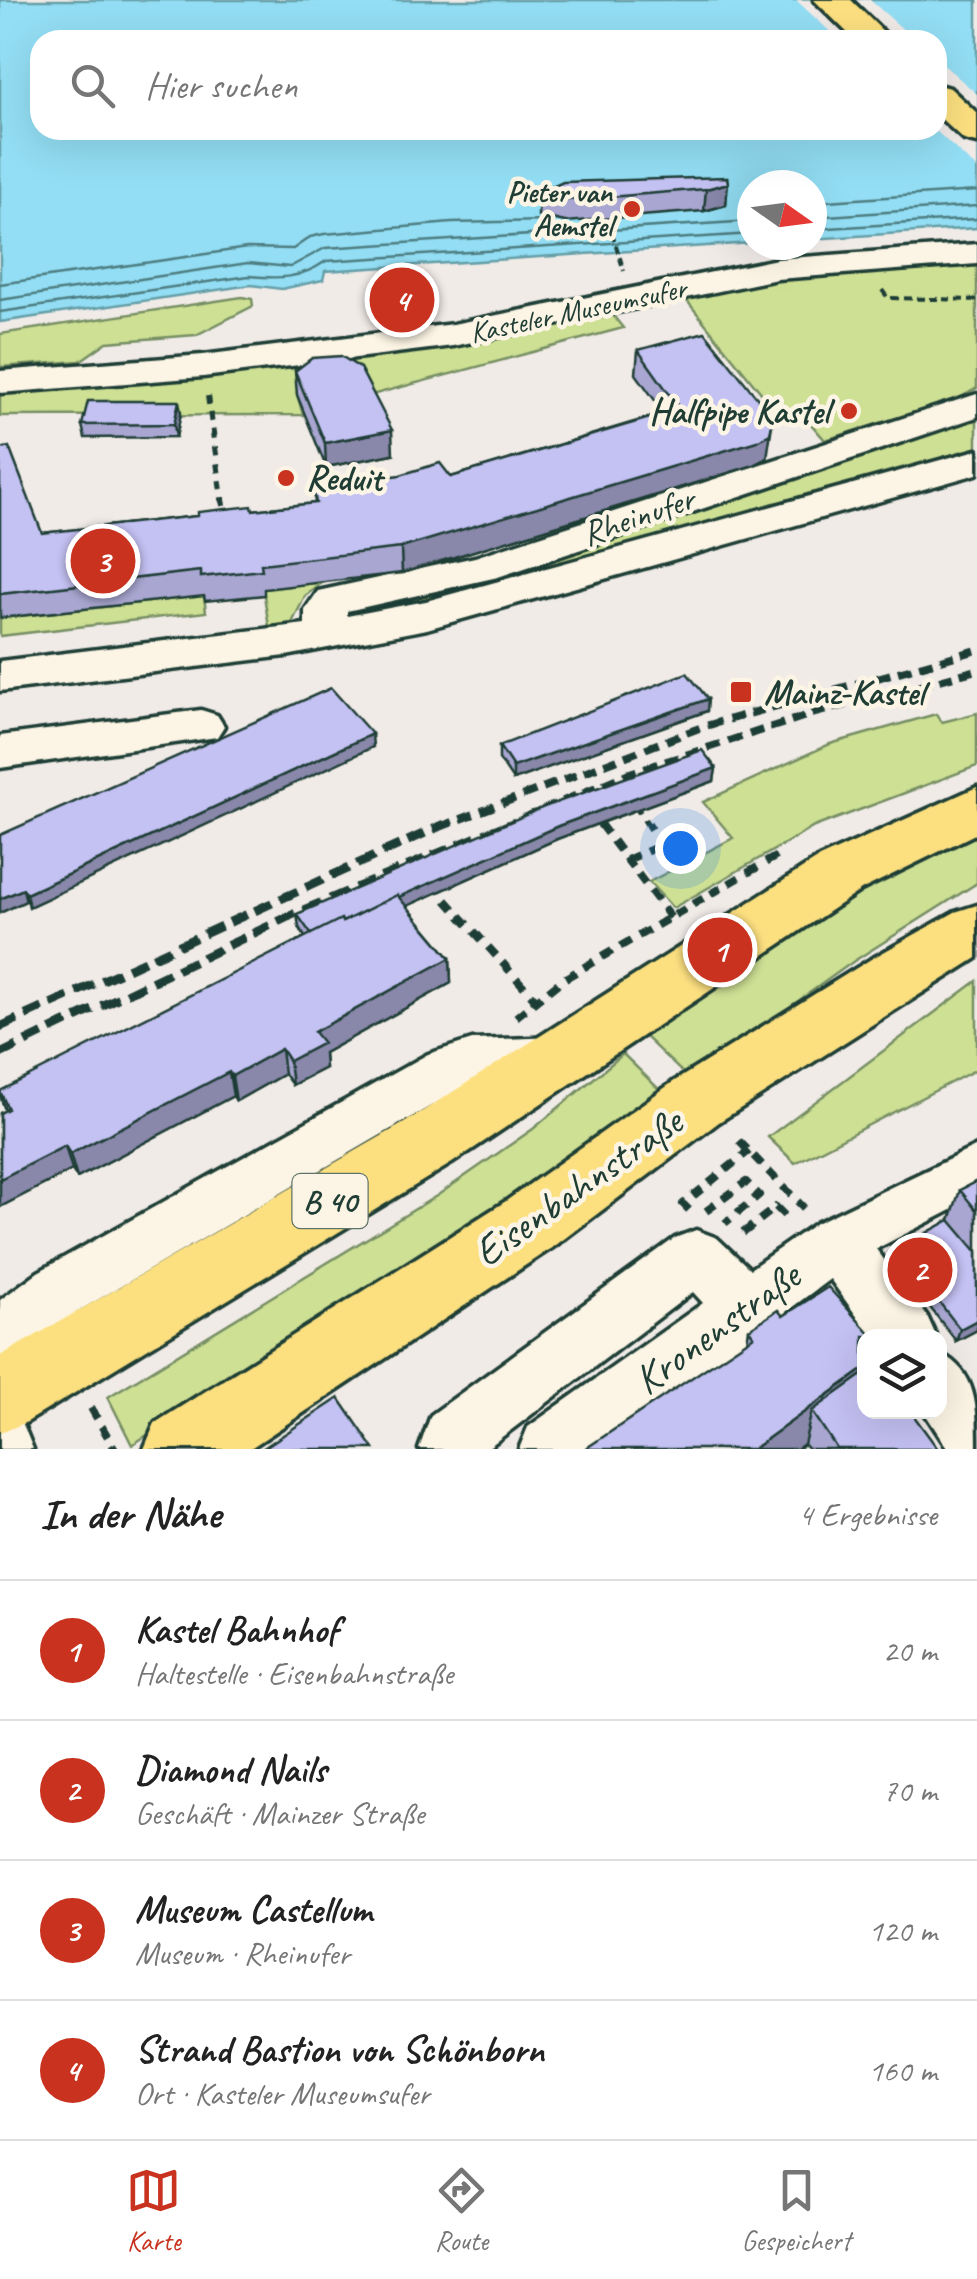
<!DOCTYPE html>
<html lang="de">
<meta charset="utf-8">
<style>
body{margin:0;font-family:Caveat,sans-serif;background:#f2f2f2;color:#222}
.controls{position:absolute;right:30px;bottom:30px;display:grid;overflow:hidden;border-radius:20px;box-shadow:0 10px 40px #0002}
.controls button{width:90px;height:90px;display:grid;place-items:center;padding:0;border:0;border-bottom:2px solid #e0e0e0;background:#fff;color:#222;font:50px sans-serif}
.compass{position:absolute;left:737px;top:170px;width:90px;height:90px;border-radius:50%;background:#fff;box-shadow:0 10px 40px #0002;rotate:104deg}
.you{position:absolute;left:680px;top:848px;width:35px;height:35px;margin:-25px;border:8px solid #fff;border-radius:50%;background:#1a73e8;box-shadow:0 0 0 15px #1a73e833}
.badge{display:grid;place-items:center;width:65px;height:65px;border-radius:50%;background:#c8321e;color:#fff;font-size:32px;font-weight:700}
.pin{position:absolute;translate:-50% -50%;border:5px solid #fff;box-shadow:0 2px 10px #0006}
.list{margin:0;padding:0;list-style:none}
h2{display:flex;justify-content:space-between;align-items:center;height:130px;margin:0;padding:0 40px;font-size:42px}
h2 small{font-size:32px;font-weight:400;color:#767676}
.list li{display:grid;grid-template-columns:65px 1fr auto;gap:30px;align-items:center;box-sizing:border-box;height:140px;padding:0 40px;border-top:2px solid #e0e0e0}
.list b{display:block;font-size:38px;white-space:nowrap}
.list p{margin:0;font-size:32px;white-space:nowrap;color:#767676}
.list em{font-size:32px;font-style:normal;color:#767676}
.icon{flex:none;width:55px;height:55px;fill:none;stroke:currentColor;stroke-width:2;stroke-linecap:round;stroke-linejoin:round}
.map{position:relative;flex:none;width:977px;height:1449px;overflow:hidden}
.search{position:absolute;background:#fff;box-shadow:0 10px 40px #0002;left:30px;right:30px;top:30px;height:110px;display:flex;align-items:center;gap:25px;box-sizing:border-box;padding:0 35px;border-radius:30px;color:#767676;font-size:38px}
.sheet{height:690px;background:#fff}
nav{display:flex;justify-content:space-around;align-items:center;box-sizing:border-box;height:140px;border-top:2px solid #e0e0e0;background:#fff;font-size:28px;color:#767676}
nav a{display:grid;justify-items:center;gap:5px}
nav .on{color:#c8321e}
.map>svg:first-child{display:block}
</style>
<div class="map">
<svg width="977" height="1449" viewBox="0 0 977 1449">
<rect width="100%" height="100%" fill="#f1ebe8"/>
<filter id="ink" filterUnits="userSpaceOnUse"><feTurbulence type="fractalNoise" baseFrequency=".01" numOctaves="2"/><feDisplacementMap in="SourceGraphic" scale="20" xChannelSelector="R" yChannelSelector="G"/><feConvolveMatrix kernelMatrix="1 2 1 2 8 2 1 2 1" color-interpolation-filters="sRGB"/></filter>
<g filter="url(#ink)">
<!-- green -->
<path fill="#cee094" stroke="#768e64" stroke-width="2.5" d="M977,263V388L956,400L825,440L803,415L783,420L684,297L796,275Z
M242,297L252,299L253,306L196,335L107,342L80,361L0,367V334Z
M611,313L623,328L364,397L297,394L303,415L0,416V391L332,362L457,344Z
M977,418V450L434,601L353,618L347,614V610L726,499Z
M323,582L305,596L292,623L269,627L263,589Z
M204,596L206,612L0,636V618Z
M977,713V766L814,827L673,908L649,882L733,838L703,802L830,744L936,714L942,722Z
M977,830V883L854,961L689,1079L644,1036L783,935L844,898Z
M977,981V1069L795,1163L768,1137Z
M623,1054L665,1095L132,1445L108,1397L438,1195L533,1129Z"/>
<!-- water -->
<path fill="#93def4" stroke="#659ea7" stroke-width="2.5" fill-rule="evenodd" d="M0,0H977V228L812,239V185H752V243L325,271L323,280L282,289L251,285L0,322ZM40,40H937V62L949,71L937,130H40Z"/>
<!-- pier -->
<path fill="#f1ebe8" d="M796,0H870L915,40H839Z
M937,59L977,94V169L935,130L940,69Z"/>
<g fill="none" stroke-linecap="round" stroke-linejoin="round">
<!-- shore -->
<path stroke="#4d7d81" stroke-width="2.5" d="M812,202L977,191
M812,217L977,206
M812,229L977,219
M0,284L247,248L293,249L310,237L324,234L451,223L549,221
M0,300L248,263L290,267L325,248L752,221
M0,312L249,276C280,279 300,279 326,261L752,234"/>
<!-- minor casing -->
<g stroke="#1f3d34" stroke-width="7">
<path id="minor" d="M977,244V264L777,279L453,346L203,377L0,393V371L203,355L453,324L777,259Z
M977,394V417L498,577L347,611V616L426,601L977,450V474L427,629L286,656L0,691V661L305,624V610L318,591L475,557Z
M201,710L217,715L224,726L217,737L0,768V736Z
M558,1037L577,1043L585,1059L577,1075L558,1081L465,1086L80,1310C52,1328 31,1355 0,1367V1300L38,1272L428,1054L472,1040Z
M977,1146V1197L876,1249L927,1316L936,1336H871L830,1279L601,1449H519L528,1427L703,1303L693,1292L486,1449H419L431,1415L675,1238L696,1230L717,1238L750,1269L816,1223Z
M940,1353C977,1372 977,1405 977,1449H948L924,1412H940Z
M0,1414L22,1422L33,1449H0Z"/>
</g>
<!-- major casing -->
<g stroke="#1f3d34" stroke-width="7">
<path id="major" d="M814,0H851L892,40H855Z
M937,85L950,88L977,113V143L964,140L937,115Z
M977,787V833L861,890L452,1163L27,1422L0,1433V1356L404,1123L819,858Z
M977,905V958L719,1122L556,1245L249,1449H144L155,1423L506,1201L673,1082L871,959L955,912Z"/>
</g>
<!-- path-far2 -->
<path stroke="#1f3d34" stroke-width="4" stroke-dasharray="8 5" stroke-linecap="butt" d="M608,220L624,271
M882,290L888,298L977,300"/>
<!-- path-far1 -->
<path stroke="#1f3d34" stroke-width="6" stroke-dasharray="9 8" stroke-linecap="butt" d="M208,396L224,513
M635,805L649,827
M596,819L602,827"/>
<!-- path -->
<path stroke="#1f3d34" stroke-width="8" stroke-dasharray="12 9" stroke-linecap="butt" d="M600,824L671,918
M648,824L651,829
M627,860L673,840
M446,900L535,999
M516,1017L562,980L782,853
M739,1141L804,1208
M689,1210L683,1204L749,1151
M706,1211L746,1182L759,1195L725,1223
M743,1233L776,1207L790,1221
M91,1408L115,1449"/>
<!-- minor -->
<use href="#minor" fill="#fcf5e5" fill-rule="evenodd"/>
<!-- major -->
<use href="#major" fill="#fce080" fill-rule="evenodd"/>
<!-- rail-far1 -->
<path stroke="#1f3d34" stroke-width="8" stroke-dasharray="14 8" stroke-linecap="butt" d="M440,827L702,727L977,650
M502,827L627,774L812,714L977,670"/>
<!-- rail -->
<path stroke="#1f3d34" stroke-width="9" stroke-dasharray="19 9" stroke-linecap="butt" d="M0,1027L445,824
M0,1054L294,914L508,824"/>
</g>
<!-- wall -->
<path fill="#a9a6d1" stroke="#1f3d34" stroke-width="2.5" d="M727,177L726,205L704,211L565,222L538,216L539,193Z
M638,350L767,458L754,465L402,573L264,589V595L205,601L204,596L0,618V449L42,533L315,503L313,488L451,477L664,413L636,374Z
M295,371L393,454L326,467L297,395Z
M181,413L176,437L85,438L82,425Z
M707,711L513,780L499,759V746Z
M716,768L714,781L557,839L407,906L450,958L451,983L324,1053L325,1068L292,1085L284,1074L236,1101L233,1096L77,1178L72,1170L0,1207V1113L5,1110L0,1096L305,937L299,927L297,914Z
M977,1181V1330L956,1341L901,1270L907,1244L950,1220L960,1190Z
M749,1329L864,1412L938,1449H808L804,1444L797,1449L747,1341Z"/>
<!-- shaded-wall -->
<path fill="#8987aa" stroke="#1f3d34" stroke-width="2.5" d="M728,183L726,205L704,211L706,189Z
M179,401L181,413L176,437L174,424Z
M773,418L767,458L754,465L402,573L401,548Z
M392,430L393,454L326,467L325,443Z
M708,699L707,711L513,780V767Z
M372,734L373,747L29,907L26,894Z
M716,768L714,781L557,839L313,948L312,935L558,826Z
M23,889L26,901L0,913V899Z
M450,958L451,983L324,1053L325,1068L292,1085L289,1061L314,1032Z
M281,1049L284,1074L236,1101L232,1076Z
M229,1072L233,1096L77,1178L70,1154Z
M65,1146L72,1170L0,1207V1179Z
M977,1320V1330L956,1341L960,1329Z
M864,1369V1400L812,1411L804,1444L797,1449H753Z"/>
<!-- building -->
<path fill="#c4c1f3" stroke="#1f3d34" stroke-width="2.5" d="M727,177L728,183L706,189L609,197L565,200L539,193L563,182Z
M705,332L773,418L770,434L757,441L401,548L261,564L262,570L201,577V571L0,594V449L9,447L42,533L198,516V512L252,506L253,510L316,503L313,488L400,475L440,463L451,477L680,409L638,350Z
M341,356L360,368L392,430L325,443L295,371L312,358Z
M88,401H179L174,424L82,425Z
M687,673L708,699L513,767L499,746Z
M331,688L372,734L26,894L23,889L0,899V835Z
M702,750L716,768L558,826L399,897L397,895L342,922L341,919L311,934L297,914L544,807Z
M397,895L450,958L314,1032L323,1043L289,1061L281,1049L232,1076L229,1072L70,1154L65,1146L0,1179V1113L8,1109L0,1091L341,919L343,922Z
M977,1181V1211L960,1190Z
M950,1220L977,1252V1320L960,1329L905,1258L907,1244Z
M828,1287L872,1336H864V1369L753,1449H585L754,1336L749,1329L778,1310L783,1316Z
M864,1374V1412H911L938,1449H837L812,1411Z
M339,1398L374,1449H262Z"/>
</g>
<!-- markers -->
<g fill="#c8321e" stroke="#fcf5e5" stroke-width="4">
<circle cx="632" cy="209" r="10"/>
<circle cx="849" cy="411" r="10"/>
<circle cx="286" cy="478" r="10"/>
<rect x="729" y="680" width="24" height="24" rx="5"/>
</g>
<g text-anchor="middle" dominant-baseline="central" stroke-width="9" stroke-linejoin="round" paint-order="stroke">
<!-- far-poi labels -->
<g font-size="30" font-weight="bold" fill="#1f3d34" stroke="#fcf5e5" text-anchor="end">
<text x="612" y="192">Pieter van<tspan x="612" dy="34">Aemstel</tspan></text>
</g>
<!-- far-street labels -->
<g font-size="30" fill="#1f3d34" stroke="#fcf5e5">
<text transform="translate(578 310) rotate(-12)">Kasteler Museumsufer</text>
</g>
<!-- shield labels -->
<rect fill="#fcf5e5" stroke="#617469" stroke-width="2.5" x="292.5" y="1174" width="75" height="54" rx="8"/>
<g font-size="32" font-weight="bold" fill="#1f3d34">
<text x="330" y="1201">B 40</text>
</g>
<!-- poi labels -->
<g font-size="35" font-weight="bold" fill="#1f3d34" stroke="#fcf5e5" text-anchor="start">
<text x="829" y="411" text-anchor="end">Halfpipe Kastel</text>
<text x="306" y="478">Reduit</text>
<text x="764" y="692">Mainz-Kastel</text>
</g>
<!-- street labels -->
<g font-size="35" fill="#1f3d34" stroke="#fcf5e5">
<text transform="translate(638 516) rotate(-19)">Rheinufer</text>
</g>
<!-- near-street labels -->
<g font-size="42" fill="#1f3d34" stroke="#fcf5e5">
<text transform="translate(578 1187) rotate(-35)">Eisenbahnstraße</text>
<text transform="translate(717 1328) rotate(-36)">Kronenstraße</text>
</g>
</g>
</svg>
<div class="controls">
<button><svg class="icon" aria-label="layers" viewBox="0 0 24 24"><path d="M12 4l9 5-9 5-9-5zM3 14l9 5 9-5"/></svg></button>
</div>
<svg class="compass" viewBox="-18 -18 36 36"><path d="M0-13l5 13h-10z" fill="#e53935"/><path d="M0 13l5-13h-10z" fill="#767676"/></svg>
<div class="you"></div>
<div class="pin badge" style="left:720px;top:950px">1</div>
<div class="pin badge" style="left:920px;top:1270px">2</div>
<div class="pin badge" style="left:103px;top:561px">3</div>
<div class="pin badge" style="left:402px;top:300px">4</div>
<div class="search"><svg class="icon" aria-label="search" viewBox="0 0 24 24"><circle cx="10" cy="10" r="6"/><path d="M15 15l6 6"/></svg>Hier suchen</div>
</div>
<section class="sheet">
<h2>In der Nähe<small>4 Ergebnisse</small></h2>
<ul class="list">
<li><span class="badge">1</span><div><b>Kastel Bahnhof</b><p>Haltestelle · Eisenbahnstraße</p></div><em>20 m</em></li>
<li><span class="badge">2</span><div><b>Diamond Nails</b><p>Geschäft · Mainzer Straße</p></div><em>70 m</em></li>
<li><span class="badge">3</span><div><b>Museum Castellum</b><p>Museum · Rheinufer</p></div><em>120 m</em></li>
<li><span class="badge">4</span><div><b>Strand Bastion von Schönborn</b><p>Ort · Kasteler Museumsufer</p></div><em>160 m</em></li>
</ul>
</section>
<nav>
<a class="on"><svg class="icon" aria-label="map" viewBox="0 0 24 24"><path d="M3 6l6-2 6 2 6-2v14l-6 2-6-2-6 2zM9 4v14M15 6v14"/></svg>Karte</a>
<a><svg class="icon" aria-label="directions" viewBox="0 0 24 24"><path d="M12 3l9 9-9 9-9-9zM9 14v-3h6M13 9l2 2-2 2"/></svg>Route</a>
<a><svg class="icon" aria-label="saved" viewBox="0 0 24 24"><path d="M7 4h10v16l-5-4-5 4z"/></svg>Gespeichert</a>
</nav>
